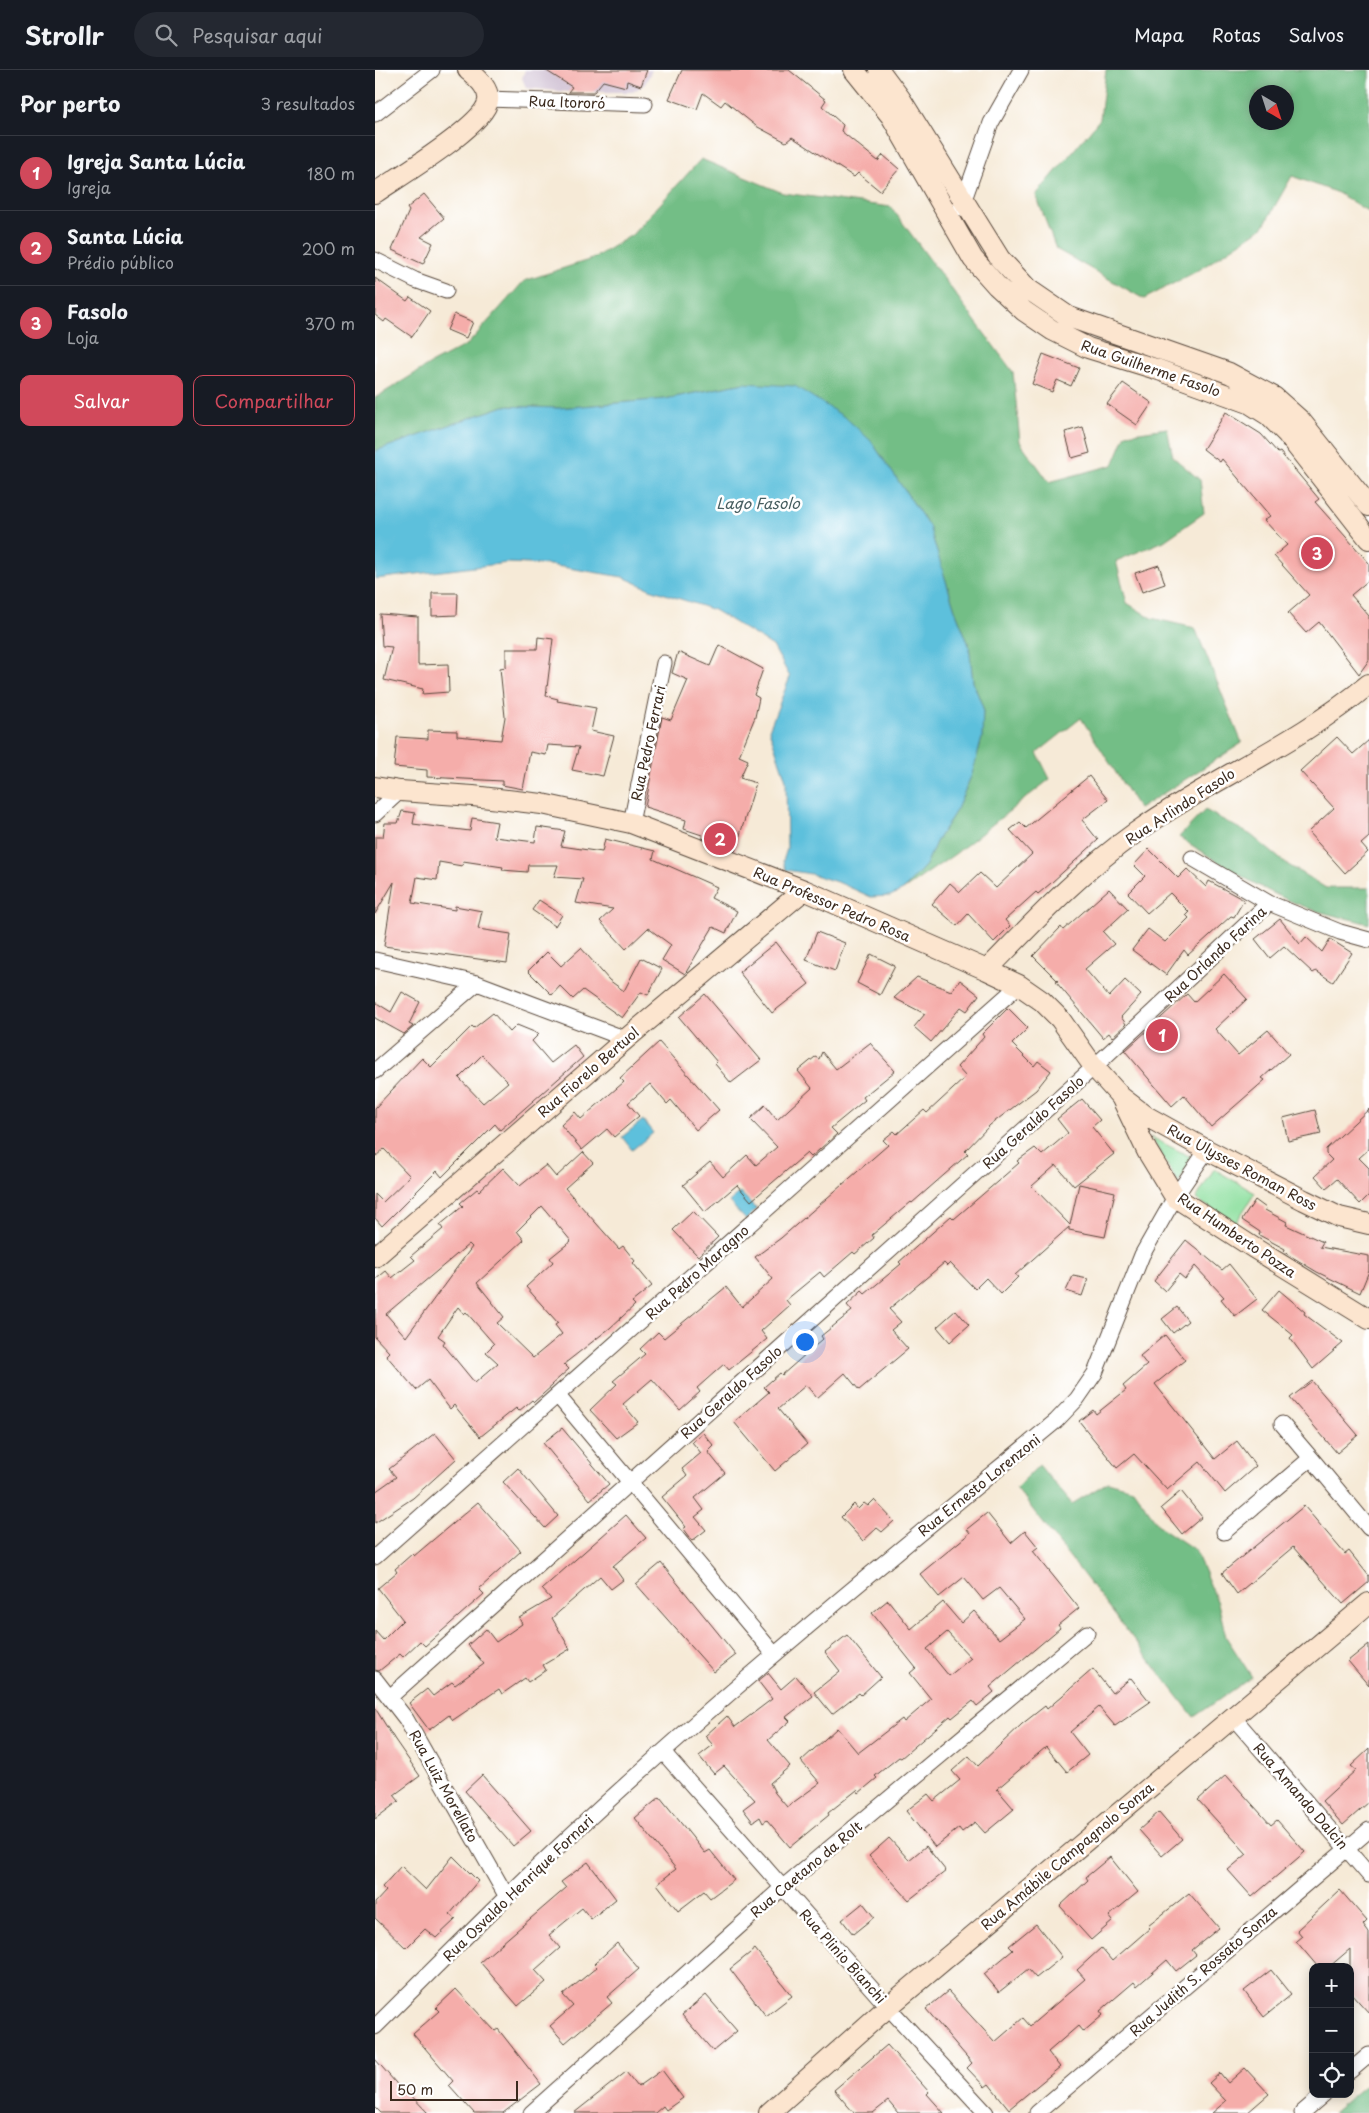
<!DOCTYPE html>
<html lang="pt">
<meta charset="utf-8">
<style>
body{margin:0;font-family:"Playpen Sans",sans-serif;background:#242831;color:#f1f3f6}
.controls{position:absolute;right:15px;bottom:15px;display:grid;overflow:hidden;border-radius:10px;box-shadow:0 2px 12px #0003}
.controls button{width:45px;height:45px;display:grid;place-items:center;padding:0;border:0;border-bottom:1px solid #363941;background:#171b24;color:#f1f3f6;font:25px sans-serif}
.compass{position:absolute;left:874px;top:15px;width:45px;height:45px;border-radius:50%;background:#171b24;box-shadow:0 2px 12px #0003;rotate:141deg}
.scale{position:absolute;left:15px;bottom:12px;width:128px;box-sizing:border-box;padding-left:5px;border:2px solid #3b2a1e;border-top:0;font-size:14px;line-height:18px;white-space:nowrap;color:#3b2a1e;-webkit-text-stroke:4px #fff;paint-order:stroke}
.you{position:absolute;left:429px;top:1271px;width:18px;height:18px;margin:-12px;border:4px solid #fff;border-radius:50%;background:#1a73e8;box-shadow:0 0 0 8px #1a73e833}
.badge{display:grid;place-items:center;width:32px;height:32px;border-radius:50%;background:#d1495b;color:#fff;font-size:16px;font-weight:700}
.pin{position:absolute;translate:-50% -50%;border:2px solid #fff;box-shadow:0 1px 5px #0006}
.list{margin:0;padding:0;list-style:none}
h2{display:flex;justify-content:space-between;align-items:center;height:65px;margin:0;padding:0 20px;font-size:21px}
h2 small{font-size:16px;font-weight:400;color:#9ea1a6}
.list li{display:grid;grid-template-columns:32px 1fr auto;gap:15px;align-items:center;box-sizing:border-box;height:75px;padding:0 20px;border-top:1px solid #363941}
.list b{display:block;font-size:19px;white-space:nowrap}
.list p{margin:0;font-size:16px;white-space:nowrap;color:#9ea1a6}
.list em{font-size:16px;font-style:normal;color:#9ea1a6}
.actions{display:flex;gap:10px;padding:15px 20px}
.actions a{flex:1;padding:11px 0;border:1px solid #d1495b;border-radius:10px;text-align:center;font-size:18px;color:#d1495b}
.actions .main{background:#d1495b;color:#fff}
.icon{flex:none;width:28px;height:28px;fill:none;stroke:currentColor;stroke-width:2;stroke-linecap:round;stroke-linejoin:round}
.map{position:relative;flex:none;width:994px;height:2043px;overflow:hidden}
header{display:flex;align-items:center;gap:30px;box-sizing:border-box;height:70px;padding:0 25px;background:#171b24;border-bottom:1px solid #363941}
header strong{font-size:24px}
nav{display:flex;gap:28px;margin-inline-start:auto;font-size:18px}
.search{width:350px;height:45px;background:#242831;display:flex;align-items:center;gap:12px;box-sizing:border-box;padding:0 18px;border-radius:28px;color:#9ea1a6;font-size:19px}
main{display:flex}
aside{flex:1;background:#171b24}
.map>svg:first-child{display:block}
</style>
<header>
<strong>Strollr</strong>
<div class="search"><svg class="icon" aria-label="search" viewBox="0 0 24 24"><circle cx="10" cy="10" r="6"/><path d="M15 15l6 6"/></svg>Pesquisar aqui</div>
<nav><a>Mapa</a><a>Rotas</a><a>Salvos</a></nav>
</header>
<main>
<aside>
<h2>Por perto<small>3 resultados</small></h2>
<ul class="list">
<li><span class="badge">1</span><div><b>Igreja Santa Lúcia</b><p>Igreja</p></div><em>180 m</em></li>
<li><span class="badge">2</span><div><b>Santa Lúcia</b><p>Prédio público</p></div><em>200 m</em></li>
<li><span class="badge">3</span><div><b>Fasolo</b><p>Loja</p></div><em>370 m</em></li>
</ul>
<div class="actions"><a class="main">Salvar</a><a>Compartilhar</a></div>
</aside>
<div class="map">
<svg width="994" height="2043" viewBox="0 0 994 2043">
<rect width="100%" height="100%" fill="#fff"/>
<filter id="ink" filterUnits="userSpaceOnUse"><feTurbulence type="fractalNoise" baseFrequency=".02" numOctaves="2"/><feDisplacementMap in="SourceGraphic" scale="10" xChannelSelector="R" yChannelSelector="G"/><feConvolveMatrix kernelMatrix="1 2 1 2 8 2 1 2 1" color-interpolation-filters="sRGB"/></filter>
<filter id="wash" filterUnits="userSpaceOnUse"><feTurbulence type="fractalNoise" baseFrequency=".0096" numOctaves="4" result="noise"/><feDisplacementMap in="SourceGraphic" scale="20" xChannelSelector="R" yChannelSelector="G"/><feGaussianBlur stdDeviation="1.12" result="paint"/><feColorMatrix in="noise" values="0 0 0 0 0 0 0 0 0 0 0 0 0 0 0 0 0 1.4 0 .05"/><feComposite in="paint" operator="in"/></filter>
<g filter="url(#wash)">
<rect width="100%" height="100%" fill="#f6ead7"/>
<!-- industrial -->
<path fill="#cebed1" d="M150,0H277L270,14L258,22H193L151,18L147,8Z"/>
<!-- green -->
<path fill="#8fe0a0" stroke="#65855f" d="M776,1067L818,1088L803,1113Z
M839,1099L880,1123L860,1154L821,1129Z"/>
<!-- forest -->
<path fill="#73be86" stroke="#577452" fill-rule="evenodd" d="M731,0H994V142L963,123L917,106L888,157L824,200L769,229L681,179L661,125L725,49ZM912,22V52H882V22Z
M326,89L408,123L516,137L638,302L645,372L674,412L738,395L751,364L792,358L798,387L825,410L829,443L789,471L741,491L752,533L776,548L820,558L867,673L764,739L706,648L662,683L675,709L580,784L528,820L551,795L561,772L582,739L597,704L607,668L608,638L598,612L594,575L580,540L554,456L496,371L369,313L290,329L183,338L129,336L0,381V328L57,293L93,274L149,211L217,189L257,165Z
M830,740L876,765L910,793L951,818H994V854C977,849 959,846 942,841C892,825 848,795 804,767Z
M664,1395L697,1434L733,1412L758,1419L784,1456L820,1480L843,1533L851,1567L877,1607L819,1647L641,1418Z
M994,2012V2043H957Z"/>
<!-- water -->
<path fill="#5dc0dc" stroke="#4c757d" d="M369,313L420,316L471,348L496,371L554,456L580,540L594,575L598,612L608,638L607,668L597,704L582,739L561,772L551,795L528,820L515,826L496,827L465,813L436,804L411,800L408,791L412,779L411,710L394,660L415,607L398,576L339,540L275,519L248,507L175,495L132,493L0,509V381L129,336L183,338L290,329Z
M268,1050L278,1063L257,1080L247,1067Z
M365,1122L382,1139L371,1150L354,1132Z"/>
<g id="blocks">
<!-- building -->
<path fill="#f5adaa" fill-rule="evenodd" d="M170,0H272L266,16L252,11L251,17L228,11L219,22H193L197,17Z
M307,0H414L451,30L447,36L468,55L466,61L503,91L508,85L524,99L505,121L483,103L479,107L417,67L411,72L381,56L350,31L346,36L328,23L322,39L294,29Z
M49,124L69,148L46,167L58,173L48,194L17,180L34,141L32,138Z
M0,208L32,231L35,227L55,241L37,267L11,249L9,252L0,245Z
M79,244L98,252L91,268L72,260Z
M668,284L704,298L696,316L682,310L677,322L657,314Z
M748,313L777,333L762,355L732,334Z
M851,342L886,364L903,383L905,382L944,429L940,432L994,493V510L976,525L994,546V590L984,604L944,552L931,563L913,543L934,525L899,486L912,475L889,450L895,446L847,389L845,392L828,379Z
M708,357L715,383L697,388L690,362Z
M784,495L790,514L767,522L760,503Z
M57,523H83L82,545L57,546Z
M5,544L43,547V595L73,594L74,622L47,624L48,619L9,610L17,577L7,576Z
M163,567L178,569L171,626L183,629L182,631L221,638L216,661L239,666L228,706L197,700L204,677L173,675L171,685L155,682L148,719L127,715V711L52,707V700L19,697L22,667L53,669V660L82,661V666L126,670L130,647L125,598L131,597V579H162Z
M344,575L388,599L379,625L384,628L380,647L364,686L373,690L365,708L381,713L360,781L327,768V765L309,759L311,750L270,737L287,647L296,650L313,610L297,603L303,582L335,596Z
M962,667L978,684L994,670V767L986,774L993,782L970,803L933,762L959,738L925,701Z
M714,706L733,730L707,750L723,770L676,813L663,824L661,822L630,850L635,856L619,872L593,844L582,856L557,834L575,813L585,822L605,803L621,818L657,784L635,760L645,752L651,758Z
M27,741L40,743L38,754L95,761L97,748L122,752L119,767L160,772L162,757L190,761L186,776L227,782L230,769L280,781L278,789L342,817L336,828L362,841L351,863L338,857L310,904L287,890L296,875L273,858L251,879L225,851L238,839L201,833L208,809L179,807L183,795H153L152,802L127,800L128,797L88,791L87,796L64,792L62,810L42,807L37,833L80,840V836L107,841L103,859L136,864L132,893L9,876L19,812L0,844V767H8L10,753H23Z
M774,779L803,808L812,799L831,817L834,811L869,830L859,847L856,846L813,885L809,880L791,905L757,880L773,859L790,872L814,848L811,845L814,842L795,823L772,843L753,823L770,806L759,795Z
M734,819L753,839L728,862L739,874L710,899L734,927L750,910L766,925L746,947L751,954L737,967L734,963L728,968L681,912L683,911L658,886L686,857L688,860Z
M164,830L187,845L180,856L157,840Z
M905,849L925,874L931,867L947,882L955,869L977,883L958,912L941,901L938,903L909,876L895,888L880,869Z
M442,862L470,873L460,901L431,890Z
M401,872L434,914L397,943L364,902Z
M206,878L234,910L249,921L266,888L287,899L273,925L266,922L247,948L208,920L198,929L185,916L177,925L153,901L172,882L186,896Z
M496,884L520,896L505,925L482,913Z
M849,904L872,929L840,959L863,985L893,960L914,984L887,1008L890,1010L836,1057L809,1025L797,1036L750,981L812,924L819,932Z
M542,907L576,921L585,910L604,925L592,941L586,937L556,972L539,957L550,944L519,928Z
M27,922L45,932L34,954L38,956L29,964L0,948V932L16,942Z
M330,924L386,990L356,1013L340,994L342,992L304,947Z
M633,938L653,958L637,974L659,996L663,991L676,1001L661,1020L615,1055L590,1081L593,1084L537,1133L536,1132L497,1165L499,1168L480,1184L478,1182L449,1207L445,1202L411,1230L415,1235L386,1261L392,1269L354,1300L349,1294L322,1318L325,1322L305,1340L277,1309L248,1334L263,1352L241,1368L215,1340L242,1314L238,1311L270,1284L265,1279L283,1262L289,1268L351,1217L367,1237L398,1209L380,1187L406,1168L513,1075L508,1070L519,1061L522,1064L549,1040L552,1043L591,1007L582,997L609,967L607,964Z
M118,943L135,962L142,955L164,964L157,971L176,993L199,975L208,987L125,1060L120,1054L67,1107L62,1101L7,1156L0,1148V1124L8,1132L35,1106L9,1079L0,1087V1038L47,988L56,997L97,956L99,958ZM107,985L133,1012L108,1033L84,1008Z
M284,972L344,1040L321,1060L296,1030L292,1034L275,1014L253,1033L264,1046L239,1067L232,1059L207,1080L186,1055L200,1042L206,1049L249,1012L245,1008Z
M495,973L520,1001L488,1027L490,1030L456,1058L462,1064L436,1087L432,1083L376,1131L362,1115L330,1142L308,1115L335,1092L348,1107L372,1085L381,1095L402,1077L375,1049L390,1035L402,1050L437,1018L423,1001L440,987L444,989L447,982L461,999Z
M707,1029L725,1050L717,1057L739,1084L699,1116L681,1095L657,1116L695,1155L704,1114L740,1122L730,1167L694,1160V1157L640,1205L643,1207L626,1224L611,1208L600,1219L575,1193L572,1196L569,1193L514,1239L526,1252L516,1260L533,1279L484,1320L470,1303L442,1328L431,1315L403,1339L432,1374L400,1401L359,1352L394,1322L389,1317L405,1303L407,1305L448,1269L446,1266L477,1241L472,1235L487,1221L490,1224L526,1194L524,1192L549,1170L576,1146L579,1149L644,1093L642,1091L660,1078L667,1085L693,1063L682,1049Z
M994,1039V1079L984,1088L994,1098V1125L985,1134L962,1109L951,1118L940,1106L957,1090L951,1084V1079Z
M940,1040L946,1064L913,1071L908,1048Z
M208,1082L218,1093L190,1118L244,1179L248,1176L260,1191L258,1193L277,1216L257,1232L260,1235L235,1258L189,1294L194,1299L176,1315L177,1316L159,1332L157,1330L144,1341L141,1338L105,1367L79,1335L75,1339L53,1310L41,1320L11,1285L14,1282L0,1267V1210L11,1201L17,1208L40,1190L36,1186L68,1159L65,1155L88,1136L85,1133L102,1119L104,1121L128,1098L145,1116L171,1095L181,1107ZM167,1136L196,1171L175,1188L178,1192L151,1217L183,1253L180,1255L187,1264L158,1288L122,1253L129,1247L102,1213L149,1170L142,1161ZM94,1174L97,1177L31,1267L11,1244ZM83,1237L89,1244L91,1242L119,1274L111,1282L123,1293L100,1313L68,1274L70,1271L63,1266Z
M880,1130L891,1138L890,1140L912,1152L911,1155L948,1172L945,1177L994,1186V1201L985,1223L942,1202L909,1182L910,1179L884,1165L885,1162L867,1150Z
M318,1141L343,1167L323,1186L298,1160Z
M811,1170L847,1200L854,1194L882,1229L860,1246L846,1229L849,1227L820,1196L810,1209L804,1204L790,1221L779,1211Z
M698,1206L713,1209L707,1226L691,1221Z
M904,1220L930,1242L929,1244L968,1273L938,1299L915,1268L918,1265L887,1240Z
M802,1237L813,1251L798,1263L787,1249Z
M581,1240L594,1255L575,1272L562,1257Z
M790,1265L810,1290L780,1314L840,1389L862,1371L881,1396L850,1423L825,1392L792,1420L759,1384L742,1398L704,1351L718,1340L721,1344L751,1320L748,1316L772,1295L765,1286Z
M937,1311L983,1365L962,1383L915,1328Z
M187,1358L234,1414L215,1430L168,1373Z
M60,1363L81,1389L38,1428L0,1453V1422L21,1407L14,1399Z
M328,1363L339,1376L333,1382L350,1403L320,1428L329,1440L320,1447L331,1460L317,1471L308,1459L311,1457L287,1427L312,1406L307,1399L326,1383L317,1372Z
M143,1398L183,1446L170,1458L128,1412Z
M806,1421L827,1447L807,1464L786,1438Z
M499,1430L519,1451L507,1462L502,1458L488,1471L466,1447L479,1434L483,1439L489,1433L493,1436Z
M103,1432L146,1481L104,1519L109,1524L50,1576L45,1571L28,1587L25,1584L4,1601L0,1600V1561L8,1570L28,1550L3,1518L22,1502L20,1499L37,1484L39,1486Z
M929,1436L970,1484L974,1481L994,1506V1512L968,1534L918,1477L862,1524L847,1503Z
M612,1443L636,1473L650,1461L663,1477L658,1481L704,1538L683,1555L685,1558L615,1617L619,1622L602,1636L598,1631L577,1648L575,1646L526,1688L524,1687L500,1706L502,1708L484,1723L482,1720L453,1743L454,1745L415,1777L392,1750L388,1753L385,1747L378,1752L368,1739L380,1730L349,1696L339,1704L324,1686L338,1675L330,1666L352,1646L360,1657L397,1629L383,1611L393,1603L406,1619L421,1606L438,1626L411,1647L415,1651L393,1670L415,1696L395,1713L400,1723L412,1737L445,1713L426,1691L462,1658L483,1683L527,1649L529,1652L556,1629L535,1603L541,1598L497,1543L513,1530L536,1559L568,1532L586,1553L599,1541L624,1569L650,1549L624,1518L608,1530L589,1507L564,1527L545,1504L595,1463L592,1459ZM572,1562L596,1588L574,1606L552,1579Z
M251,1445L271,1468L238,1496L248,1510L236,1519L225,1506L177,1548L195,1579L168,1595L171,1600L153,1612L150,1608L127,1624L124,1619L78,1650L74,1645L54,1660L34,1633L52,1619L58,1626L77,1612L80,1615L109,1594L93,1575L111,1559L121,1572L147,1554L144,1548L176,1529L167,1519Z
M286,1493L361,1585L339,1602L261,1514Z
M472,1565L506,1607L486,1625L484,1623L457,1644L439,1622L465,1601L450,1582Z
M994,1574V1616L973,1591Z
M718,1599L737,1623L756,1608L775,1632L740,1656L724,1637L695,1662L713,1685L692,1702L671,1677L622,1719L639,1739L610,1763L600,1752L587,1762L584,1758L560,1777L531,1741L553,1724L559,1731L585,1710L577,1701L594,1686L603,1696L647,1654L670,1636L672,1639Z
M0,1638L20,1670L45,1706L19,1725L24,1731L0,1749Z
M994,1679V1732L968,1755L947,1731L981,1700L976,1696Z
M107,1705L156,1761L138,1776L90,1721Z
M851,1705L896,1755L902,1750L930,1782L877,1827L853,1800L872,1784L823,1730Z
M285,1727L330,1783L335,1780L359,1810L335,1828L329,1821L303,1841L282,1814L301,1799L260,1748Z
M784,1742L807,1769L787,1786L764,1760Z
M514,1768L534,1790L551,1776L571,1801L534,1830L494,1786Z
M78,1786L103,1811L75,1844L81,1849L61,1868L50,1859L31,1878L0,1848V1833L11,1821L7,1817L26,1796L51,1820Z
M735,1787L763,1822L734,1846L738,1851L716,1870L685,1836L713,1810L711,1807Z
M213,1792L241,1829L216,1849L207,1838L174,1865L185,1878L160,1900L171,1912L143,1936L105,1892L191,1818L186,1812Z
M965,1820L992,1851L988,1855L994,1863V1943L975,1922V1879L954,1897H943L921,1871L927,1866L922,1860Z
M814,1823L844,1858L817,1880L821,1885L801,1901L792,1890L762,1916L759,1912L725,1941L728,1945L708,1962L703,1956L673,1982L685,1997L634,2039L614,2014L610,2017L592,1998L597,1993L551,1939L573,1921L620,1972L648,1948L655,1956L710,1909L702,1900L726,1878L737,1891L775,1858L773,1856Z
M488,1833L499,1847L478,1864L467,1850Z
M661,1854L687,1887L661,1908L653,1899L624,1922L609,1904L638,1880L634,1876Z
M242,1873L264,1899L232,1927L237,1933L190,1973L175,1956L198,1936L188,1925L222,1897L219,1894Z
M380,1879L417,1926L391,1946L355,1899Z
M896,1900L916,1925L889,1947L869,1921Z
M81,1919L120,1961L123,1959L166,2014L128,2043H99L74,2015L78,2011L38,1964L64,1941L61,1938Z
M331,1925L362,1961L338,1981L307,1945Z
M512,1975L554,2022L552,2024L569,2043H523L513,2031L498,2043H479L459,2020Z
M0,1989L27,2020L29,2018L53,2043H6L0,2037Z
M870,1998L894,2024L872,2043H837L851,2031L834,2013L845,2003L853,2013Z
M287,2000L308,2028L291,2040L288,2036L280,2043H199L251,2002L263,2017Z"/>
</g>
</g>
<g filter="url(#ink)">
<use href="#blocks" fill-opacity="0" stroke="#57473a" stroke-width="1"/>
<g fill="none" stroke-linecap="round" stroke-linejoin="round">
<!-- street casing -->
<g stroke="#57473a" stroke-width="17">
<path id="street" d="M113,29L270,34
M0,44L57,0
M586,138L616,53L646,0
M0,190L40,210L71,221
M0,744L25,721
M256,753L289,593
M817,788L894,833L965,862L994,870
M0,890L102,913L251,969
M0,1001L102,913
M183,1326L399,1584
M907,1354L936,1388
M849,1462L936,1388L994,1458
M0,1487L644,915
M0,1609L31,1649L132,1827
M15,1627L719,997L894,833
M858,1647L994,1805
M288,1682L513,1937L611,2043
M0,1957C69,1889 136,1820 207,1755C359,1614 521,1483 681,1351L702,1329L720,1303L767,1185L800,1127L832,1080
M975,2001L994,1985
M156,2043L407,1818L712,1563
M662,2043L994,1760
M927,2043L949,2024"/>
</g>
<!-- secondary casing -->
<g stroke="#57473a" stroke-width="22">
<path id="secondary" d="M479,0L516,46L598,189L622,216L649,241L677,260L713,278L781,299L874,333L893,345L912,364L994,469
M504,0L525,28L625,189L653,219L694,247L854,303L899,327L926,351L994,436
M0,123C23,107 109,56 113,31C115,18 102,8 93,0
M0,717L25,721L98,726L167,734L256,753L429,820L612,900L644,915L667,931L685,949L719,997L746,1027L771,1046L832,1080L929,1130L964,1147L994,1154
M612,900C659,852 705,802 760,763C835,709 923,674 994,614
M747,1029L772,1081L800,1127L879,1178L994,1249
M0,1187L251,969L429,820
M394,2043L513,1937L994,1533"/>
</g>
<!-- street -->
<use href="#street" stroke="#fff" stroke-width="15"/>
<!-- secondary -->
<use href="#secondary" stroke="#fce5cf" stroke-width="20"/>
</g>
</g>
<g text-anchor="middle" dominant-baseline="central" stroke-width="5" stroke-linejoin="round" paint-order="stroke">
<!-- street labels -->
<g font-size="14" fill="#3b2a1e" stroke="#fff">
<text transform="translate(192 32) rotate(2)">Rua Itororó</text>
<text transform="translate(776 298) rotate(19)">Rua Guilherme Fasolo</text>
<text transform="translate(273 673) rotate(-78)">Rua Pedro Ferrari</text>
<text transform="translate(805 736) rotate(-33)">Rua Arlindo Fasolo</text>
<text transform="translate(457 834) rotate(23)">Rua Professor Pedro Rosa</text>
<text transform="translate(840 884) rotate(-43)">Rua Orlando Farina</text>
<text transform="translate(213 1002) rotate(-41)">Rua Fiorelo Bertuol</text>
<text transform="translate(658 1052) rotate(-42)">Rua Geraldo Fasolo</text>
<text transform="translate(867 1097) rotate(28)">Rua Ulysses Roman Ross</text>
<text transform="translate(862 1165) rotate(34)">Rua Humberto Pozza</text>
<text transform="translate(322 1202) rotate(-42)">Rua Pedro Maragno</text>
<text transform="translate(356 1322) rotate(-42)">Rua Geraldo Fasolo</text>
<text transform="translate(604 1415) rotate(-39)">Rua Ernesto Lorenzoni</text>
<text transform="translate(69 1716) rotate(61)">Rua Luiz Morellato</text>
<text transform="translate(926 1726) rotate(49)">Rua Amando Dalcin</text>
<text transform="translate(692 1786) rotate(-40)">Rua Amábile Campagnolo Sonza</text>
<text transform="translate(431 1799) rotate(-40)">Rua Caetano da Rolt</text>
<text transform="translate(143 1818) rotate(-44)">Rua Osvaldo Henrique Fornari</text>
<text transform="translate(468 1886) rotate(48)">Rua Plinio Bianchi</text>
<text transform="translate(828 1901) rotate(-41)">Rua Judith S. Rossato Sonza</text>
</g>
<!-- water labels -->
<g font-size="15" font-style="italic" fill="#475e60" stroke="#fff">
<text x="383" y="432">Lago Fasolo</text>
</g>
</g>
</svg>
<div class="controls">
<button>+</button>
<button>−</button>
<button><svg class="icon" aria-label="locate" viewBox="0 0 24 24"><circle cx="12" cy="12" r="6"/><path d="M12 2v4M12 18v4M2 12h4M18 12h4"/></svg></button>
</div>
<svg class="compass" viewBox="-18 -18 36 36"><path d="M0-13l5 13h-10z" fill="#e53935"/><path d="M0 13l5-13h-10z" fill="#9ea1a6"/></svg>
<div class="scale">50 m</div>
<div class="you"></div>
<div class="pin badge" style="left:787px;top:965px">1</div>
<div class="pin badge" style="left:345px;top:769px">2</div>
<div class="pin badge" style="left:942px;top:483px">3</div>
</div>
</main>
